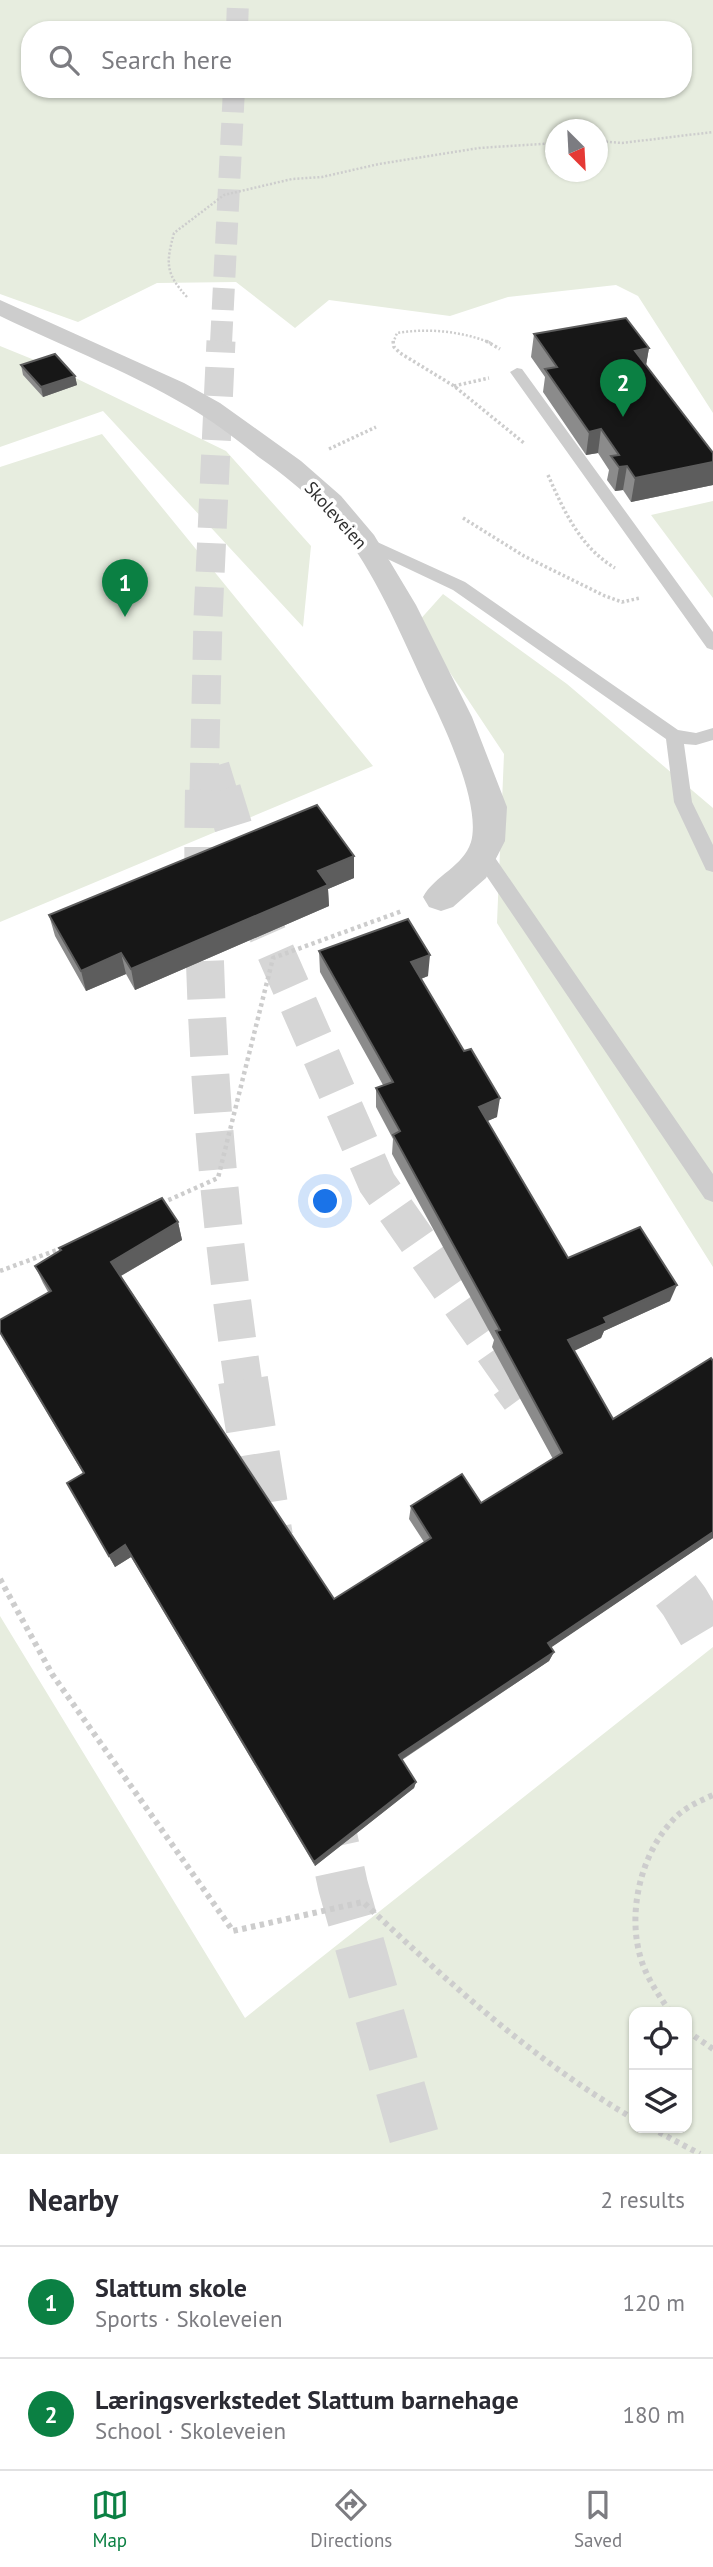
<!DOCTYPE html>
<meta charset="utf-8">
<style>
body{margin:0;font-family:"PT Sans",sans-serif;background:#f7f7f7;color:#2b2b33}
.controls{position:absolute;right:21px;bottom:21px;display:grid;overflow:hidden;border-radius:14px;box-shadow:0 2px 5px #0004}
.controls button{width:63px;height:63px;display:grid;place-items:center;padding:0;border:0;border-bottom:2px solid #e1e1e2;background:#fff;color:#2b2b33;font:35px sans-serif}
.compass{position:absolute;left:545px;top:119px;width:63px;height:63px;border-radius:50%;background:#fff;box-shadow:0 2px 5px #0004;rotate:156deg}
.you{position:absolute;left:326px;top:1202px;width:24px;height:24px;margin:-18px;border:5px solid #fff;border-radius:50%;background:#1a73e8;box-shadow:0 0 0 10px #1a73e833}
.badge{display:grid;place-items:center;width:46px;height:46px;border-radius:50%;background:#0b8043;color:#fff;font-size:23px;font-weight:700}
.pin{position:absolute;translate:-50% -58px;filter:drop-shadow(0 2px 4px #0008)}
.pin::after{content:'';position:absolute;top:37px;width:24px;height:21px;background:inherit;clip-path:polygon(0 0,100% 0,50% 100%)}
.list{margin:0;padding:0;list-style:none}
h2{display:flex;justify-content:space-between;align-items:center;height:91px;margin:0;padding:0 28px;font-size:30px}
h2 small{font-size:23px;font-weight:400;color:#7c7c81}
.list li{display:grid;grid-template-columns:46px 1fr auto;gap:21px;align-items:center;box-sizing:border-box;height:112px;padding:0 28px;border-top:2px solid #e1e1e2}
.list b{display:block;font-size:26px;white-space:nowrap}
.list p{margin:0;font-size:23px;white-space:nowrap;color:#7c7c81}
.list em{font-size:23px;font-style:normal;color:#7c7c81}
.icon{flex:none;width:38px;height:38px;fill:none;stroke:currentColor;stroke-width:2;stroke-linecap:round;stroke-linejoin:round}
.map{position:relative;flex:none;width:713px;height:2154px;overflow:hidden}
.search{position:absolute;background:#fff;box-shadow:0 2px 5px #0004;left:21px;right:21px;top:21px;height:77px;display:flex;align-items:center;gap:18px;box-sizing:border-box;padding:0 24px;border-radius:28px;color:#7c7c81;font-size:26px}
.sheet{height:315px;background:#fff}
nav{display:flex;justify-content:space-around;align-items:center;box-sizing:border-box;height:98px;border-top:2px solid #e1e1e2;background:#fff;font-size:19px;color:#7c7c81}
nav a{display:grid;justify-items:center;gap:4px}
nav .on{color:#0b8043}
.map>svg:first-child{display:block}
</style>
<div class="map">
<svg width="713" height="2154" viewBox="0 0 713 2154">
<rect width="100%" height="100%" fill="#fff"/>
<!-- green -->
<path fill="#e7eddf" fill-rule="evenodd" d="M0,0H713V413L638,296L616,285L508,297L450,316L329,300L295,328L236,282L157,283L78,322L0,294ZM30,30H683V89H30ZM556,130H598V172H556Z
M0,346L59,370L226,451L311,546L303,627L103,411L0,447Z
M102,434L373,766L0,922V467Z
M713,501V598L651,515Z
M443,594L567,684L713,808V1267L497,923L504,754L417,623Z
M0,1616L245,2018L713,1647V2154H0ZM634,2012H687V2128H634Z"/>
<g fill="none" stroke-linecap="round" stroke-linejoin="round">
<!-- highway-tunnel-far3 -->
<path stroke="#d6d6d6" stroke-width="22" stroke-dasharray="22 11" stroke-linecap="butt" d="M237,30L238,0
M221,343L234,89"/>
<!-- highway-tunnel-far2 -->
<path stroke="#d6d6d6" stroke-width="29" stroke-dasharray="29 15" stroke-linecap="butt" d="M215,766L223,792
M204,792L208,618L221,341"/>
<!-- highway-tunnel-far1 -->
<path stroke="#d6d6d6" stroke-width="38" stroke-dasharray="38 19" stroke-linecap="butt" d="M204,790C200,990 214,1183 243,1381
M222,790L265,928L377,1183L515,1381"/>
<!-- highway-tunnel -->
<path stroke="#d6d6d6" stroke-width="50" stroke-dasharray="50 25" stroke-linecap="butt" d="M243,1380L268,1537
M514,1380L525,1395
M630,1531L684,1601L713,1650
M324,1798L343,1886L419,2154"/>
<!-- path-far3 -->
<path stroke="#cdcdcd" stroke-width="2.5" stroke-dasharray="2 2" stroke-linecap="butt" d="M598,141L622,143L713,132
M187,297C165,273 166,263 174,233L224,195L292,179L322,177L379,164L479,148L556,143
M393,343L397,333C428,328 461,331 491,343"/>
<!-- path-far2 -->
<path stroke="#cdcdcd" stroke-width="3.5" stroke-dasharray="2.5 2.5" stroke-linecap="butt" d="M393,341L394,347L400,353L454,386L524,443
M486,341L500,349
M454,386L489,378
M329,449L376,427
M548,475C564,511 580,547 615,568
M463,518L524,556L605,596L622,602L640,598"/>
<!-- path-far1 -->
<path stroke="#cdcdcd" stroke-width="4.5" stroke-dasharray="3.5 3.5" stroke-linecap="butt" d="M162,1203L218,1178L273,958L402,911
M0,1271L65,1247"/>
<!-- path -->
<path stroke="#cdcdcd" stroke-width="6" stroke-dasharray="4.5 4.5" stroke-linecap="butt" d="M0,1579L52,1674L233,1931L363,1902C448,1982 533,2060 634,2119
M670,2012C659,1995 647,1979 641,1959C627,1914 640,1856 672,1821C683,1808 698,1802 713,1795
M687,2031L713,2049
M651,2128L700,2154"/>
<!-- lane -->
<path fill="#cdcdcd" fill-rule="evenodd" d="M517,368L522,369L713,632V650L707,648L510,372Z
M364,536L465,582L678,730L696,733L713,728V740L696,745L684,744L692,802L713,845V872L706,870L674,802L666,739L453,590L358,545L356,541L358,537Z
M482,847L489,849L713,1174V1202L705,1199L475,859L473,854L475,849Z"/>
<!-- street -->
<path fill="#cdcdcd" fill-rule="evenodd" d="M0,300L184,383L220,403L301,461L341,496L374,535L416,605L472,717L507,807L505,841L486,878L453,907L441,911L429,907L423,897C435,875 463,867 471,842C481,807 448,734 432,701C407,649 385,593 352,545C328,511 294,482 260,458C241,443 221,427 200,414C138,375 66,348 0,316Z"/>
</g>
<!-- wall -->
<path fill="#8b8b8b" d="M534,334L649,348L646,365L713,453V485L631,502L623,490L615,491L607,480L609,470L598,453L586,455L543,392L545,377L531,357Z
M21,365L75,376L77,385L43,397L23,375Z
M354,856V878L328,889L329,906L135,990L126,974L86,991L55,936L49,915Z
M319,951L428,976L421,979L497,1117L487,1121L568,1258L670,1301L604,1331L601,1338L574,1351L613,1419L713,1361V1538L551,1647L554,1652L549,1661L402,1760L416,1782L414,1788L315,1866L131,1557L115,1567L74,1496L83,1473L0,1333L48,1292L43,1283L35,1266L61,1251L59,1248L178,1222L182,1240L121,1276L334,1599L424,1542L409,1519L411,1506L481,1503L553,1459L492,1347L494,1340L392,1154L393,1139L376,1107V1088L383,1085L320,972Z"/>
<!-- shaded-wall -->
<path fill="#5d5d5d" d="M649,348L645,371L635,351Z
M75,376L77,385L43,397L41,387Z
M601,429L598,453L586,455L589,432Z
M713,462V485L631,502L635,478Z
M627,466L623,490L615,491L619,467Z
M354,856V878L328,889L329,906L135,990L131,969L318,871Z
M121,953L126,974L86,991L81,971Z
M430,955L428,976L410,983L411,962Z
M500,1098L497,1117L476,1126L479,1107Z
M178,1222L182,1240L117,1278L111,1262Z
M677,1285L670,1301L604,1331L601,1338L563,1356L568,1340L604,1318Z
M713,1532V1538L543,1653L548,1643Z
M125,1545L131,1557L115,1567L109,1556Z
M554,1652L549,1661L398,1762L399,1755Z
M416,1782L414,1788L315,1866L314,1862Z"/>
<!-- building -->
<path fill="#171717" stroke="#5d5d5d" stroke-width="2" d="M626,318L649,348L635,351L713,453V462L635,478L627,466L619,467L611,456L619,455L601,429L589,432L545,369L557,367L534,334Z
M55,354L75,376L41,387L21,365Z
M317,805L354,856L318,871L328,885L131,969L121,953L81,971L49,915Z
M408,919L430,955L411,962L464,1051L471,1049L500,1098L479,1107L568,1258L640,1227L677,1285L604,1318L607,1323L568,1340L613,1419L711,1358L713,1361V1532L548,1643L554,1652L399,1755L416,1782L314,1862L125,1545L109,1556L67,1483L84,1473L0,1332V1320L51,1291L35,1266L61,1250L59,1248L162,1198L178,1222L111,1262L334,1599L431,1538L411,1506L462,1474L481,1503L562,1453L496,1331L500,1330L393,1135L400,1131L376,1088L393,1082L319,951Z"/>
<g text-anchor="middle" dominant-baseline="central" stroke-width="7" stroke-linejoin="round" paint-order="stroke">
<!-- far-street labels -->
<g font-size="18" fill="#303030" stroke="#fff">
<text transform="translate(336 515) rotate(48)">Skoleveien</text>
</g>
</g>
</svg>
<div class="controls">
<button><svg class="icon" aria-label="locate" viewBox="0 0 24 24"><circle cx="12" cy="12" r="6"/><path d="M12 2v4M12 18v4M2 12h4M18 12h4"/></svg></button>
<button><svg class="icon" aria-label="layers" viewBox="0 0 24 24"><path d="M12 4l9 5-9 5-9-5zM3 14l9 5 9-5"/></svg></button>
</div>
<svg class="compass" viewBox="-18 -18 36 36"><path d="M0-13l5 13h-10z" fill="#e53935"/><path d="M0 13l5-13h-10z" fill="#7c7c81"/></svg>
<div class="you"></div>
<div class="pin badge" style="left:125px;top:617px">1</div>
<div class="pin badge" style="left:623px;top:417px">2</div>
<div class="search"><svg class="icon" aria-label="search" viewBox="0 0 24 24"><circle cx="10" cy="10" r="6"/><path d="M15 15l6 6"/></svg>Search here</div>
</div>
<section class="sheet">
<h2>Nearby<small>2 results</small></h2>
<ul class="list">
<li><span class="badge">1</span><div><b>Slattum skole</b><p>Sports · Skoleveien</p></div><em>120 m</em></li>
<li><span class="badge">2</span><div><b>Læringsverkstedet Slattum barnehage</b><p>School · Skoleveien</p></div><em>180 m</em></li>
</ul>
</section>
<nav>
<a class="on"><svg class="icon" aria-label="map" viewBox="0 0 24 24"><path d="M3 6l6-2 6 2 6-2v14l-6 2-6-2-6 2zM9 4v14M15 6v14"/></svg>Map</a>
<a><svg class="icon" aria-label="directions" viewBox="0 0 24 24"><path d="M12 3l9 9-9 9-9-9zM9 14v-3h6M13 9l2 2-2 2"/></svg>Directions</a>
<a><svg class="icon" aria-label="saved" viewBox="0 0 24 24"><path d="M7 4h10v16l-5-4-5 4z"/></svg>Saved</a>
</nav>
